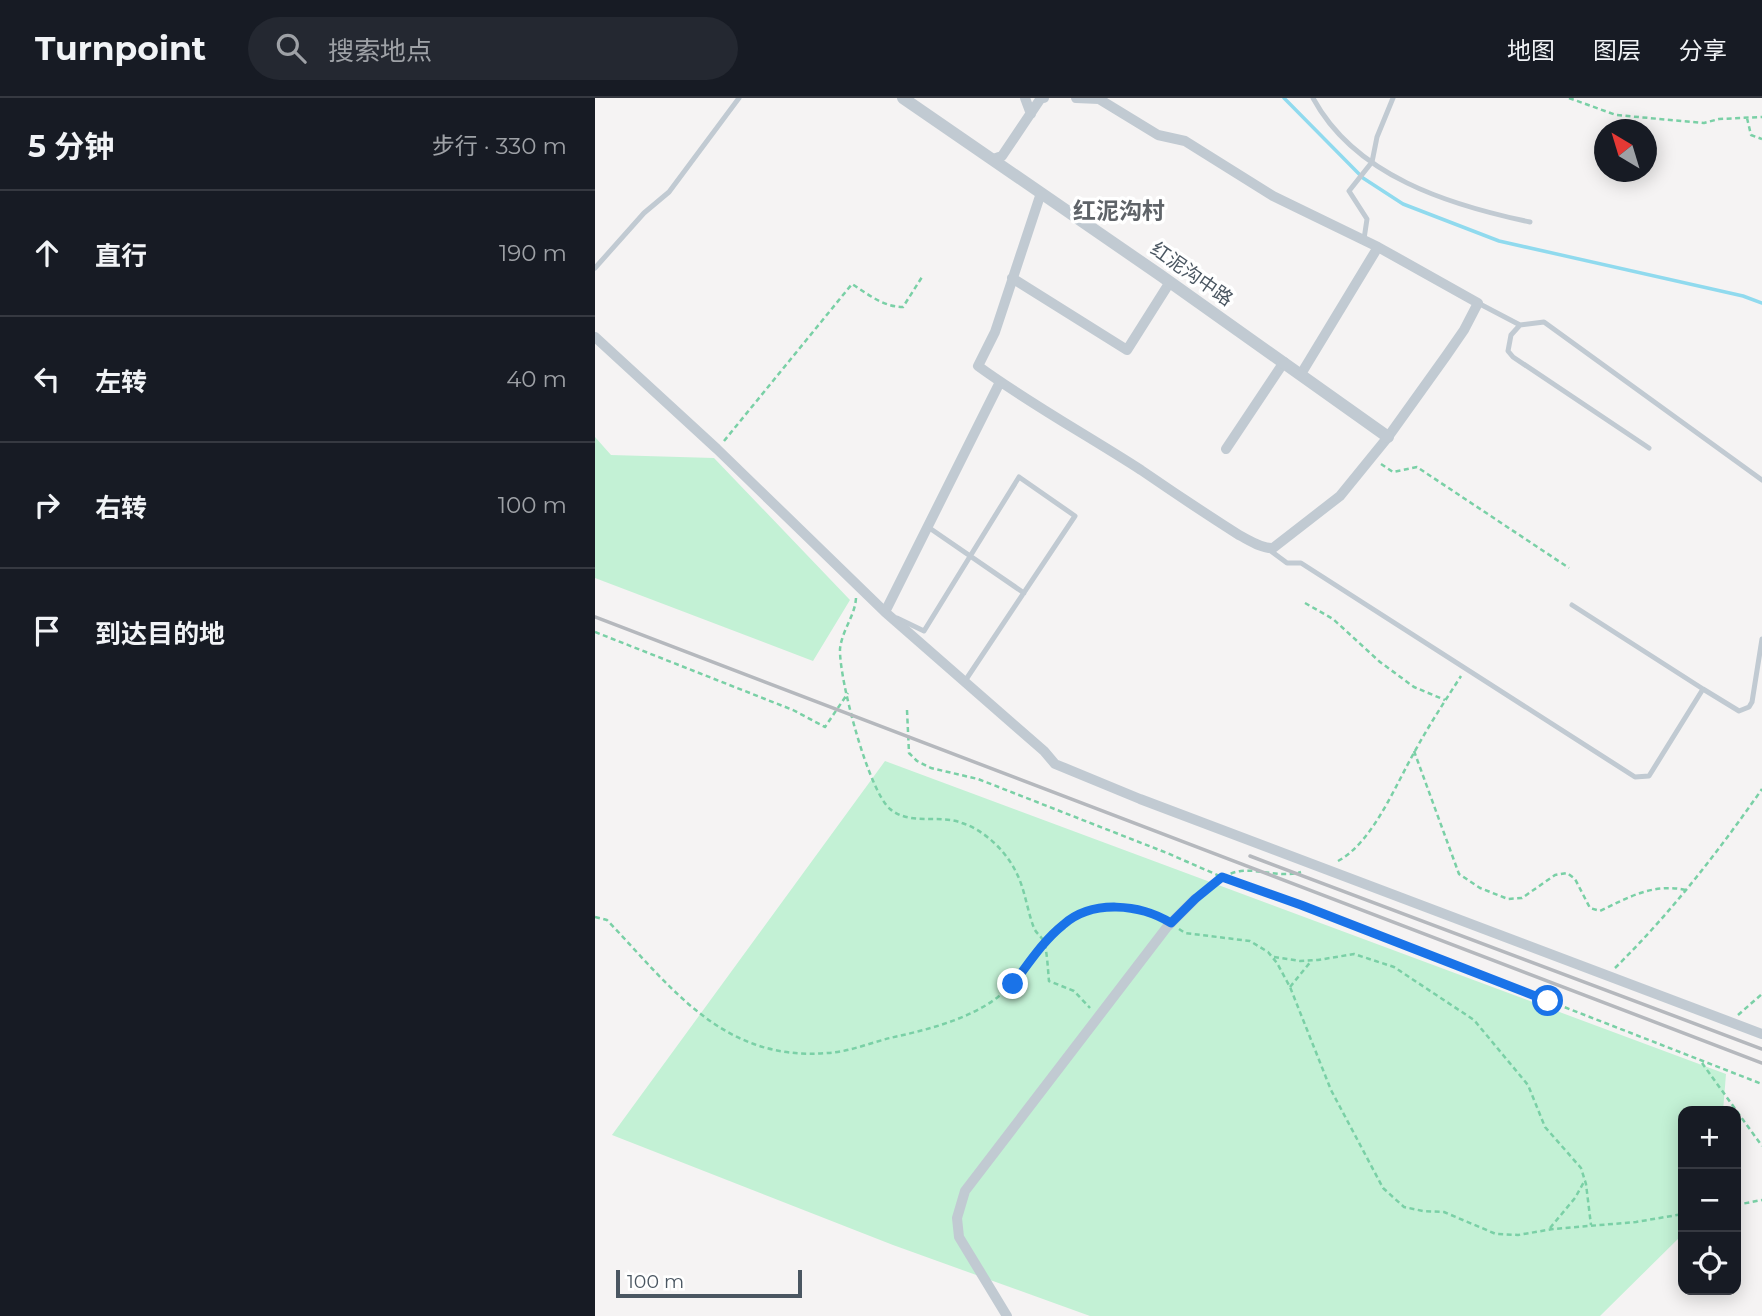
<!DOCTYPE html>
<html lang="zh">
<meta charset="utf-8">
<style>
body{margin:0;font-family:Montserrat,"Noto Sans SC",sans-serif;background:#242831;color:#f1f3f6}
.controls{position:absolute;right:21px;bottom:21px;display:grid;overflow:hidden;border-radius:14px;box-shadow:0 4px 18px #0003}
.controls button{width:63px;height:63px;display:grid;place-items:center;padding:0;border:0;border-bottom:2px solid #363941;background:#171b24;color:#f1f3f6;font:35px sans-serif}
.compass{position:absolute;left:999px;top:21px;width:63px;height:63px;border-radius:50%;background:#171b24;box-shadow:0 4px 18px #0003;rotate:322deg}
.scale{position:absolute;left:21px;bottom:18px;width:186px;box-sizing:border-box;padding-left:7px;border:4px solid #4a5661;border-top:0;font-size:19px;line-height:24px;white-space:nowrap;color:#4a5661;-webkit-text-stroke:5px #fff;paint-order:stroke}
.stop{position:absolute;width:21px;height:21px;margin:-16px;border:5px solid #1a73e8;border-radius:50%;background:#fff}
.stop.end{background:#1a73e8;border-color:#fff;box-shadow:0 2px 7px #0008}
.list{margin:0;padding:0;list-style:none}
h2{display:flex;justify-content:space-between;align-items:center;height:91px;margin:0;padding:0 28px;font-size:30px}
h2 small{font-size:23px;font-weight:400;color:#9ea1a6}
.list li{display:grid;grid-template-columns:46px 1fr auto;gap:21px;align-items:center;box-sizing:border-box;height:126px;padding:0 28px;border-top:2px solid #363941}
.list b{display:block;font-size:26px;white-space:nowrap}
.list em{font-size:23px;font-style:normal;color:#9ea1a6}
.icon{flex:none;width:38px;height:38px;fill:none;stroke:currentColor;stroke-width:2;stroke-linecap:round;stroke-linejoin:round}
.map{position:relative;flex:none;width:1167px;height:1218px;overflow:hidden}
header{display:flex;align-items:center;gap:42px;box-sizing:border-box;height:98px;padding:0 35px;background:#171b24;border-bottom:2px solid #363941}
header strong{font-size:33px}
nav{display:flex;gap:38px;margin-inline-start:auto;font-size:24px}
.search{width:490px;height:63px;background:#242831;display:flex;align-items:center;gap:18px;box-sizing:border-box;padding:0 24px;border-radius:38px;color:#9ea1a6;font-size:26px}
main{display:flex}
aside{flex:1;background:#171b24}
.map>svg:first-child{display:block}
</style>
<header>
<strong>Turnpoint</strong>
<div class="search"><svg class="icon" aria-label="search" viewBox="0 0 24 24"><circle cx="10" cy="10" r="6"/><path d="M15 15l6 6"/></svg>搜索地点</div>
<nav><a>地图</a><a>图层</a><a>分享</a></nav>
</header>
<main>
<aside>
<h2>5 分钟<small>步行 · 330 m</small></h2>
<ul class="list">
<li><svg class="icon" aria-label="ahead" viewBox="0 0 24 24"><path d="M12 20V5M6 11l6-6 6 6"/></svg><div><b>直行</b></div><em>190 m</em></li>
<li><svg class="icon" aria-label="left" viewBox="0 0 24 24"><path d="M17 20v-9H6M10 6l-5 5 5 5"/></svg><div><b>左转</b></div><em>40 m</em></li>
<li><svg class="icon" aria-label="right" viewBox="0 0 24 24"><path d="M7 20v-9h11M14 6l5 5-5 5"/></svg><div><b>右转</b></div><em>100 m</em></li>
<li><svg class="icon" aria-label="arrive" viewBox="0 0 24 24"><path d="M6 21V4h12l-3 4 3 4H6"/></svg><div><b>到达目的地</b></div></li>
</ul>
</aside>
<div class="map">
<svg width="1167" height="1218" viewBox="0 0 1167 1218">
<rect width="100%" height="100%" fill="#f5f3f3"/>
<!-- green -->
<path fill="#c3f1d5" d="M0,339L16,357L119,360L255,502L218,563L0,480Z
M290,663L1131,976L1128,1013H1088V1136L1005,1218H495L298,1147L17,1037Z"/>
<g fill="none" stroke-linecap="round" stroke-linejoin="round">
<!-- stream -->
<path stroke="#90daee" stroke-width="3.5" d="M689,0L768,80L808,106L904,143L1148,198L1167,205"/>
<!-- path -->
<path stroke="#7ad0a6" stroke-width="2.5" stroke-dasharray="5 3.5" stroke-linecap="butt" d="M974,0L1021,17L1109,25L1124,21L1167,19
M1152,20L1156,37L1167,41
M129,343L257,186C273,196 288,209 308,209L327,179
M786,366L798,374L822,369L974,470
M261,500C260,518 247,532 245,551C244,581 273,692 295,711C315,728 345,716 367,725C389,732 411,753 421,774C430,791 432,812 439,830C441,835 445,837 448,842C452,848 453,874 454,883L479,893L495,910
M710,505L738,521L785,564L819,589L850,602
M0,534L198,612L230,629L253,595
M312,612L314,655L322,663L336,670L383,681L572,755L627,779L707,807L1167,986
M819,653L864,776L885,790L913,801L927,800L960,777L972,775L980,781L995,810L1005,813C1034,799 1058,785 1091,792
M743,763C778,744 800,688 820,653C834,627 850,603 866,578
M608,795C619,785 630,775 646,773C666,771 686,780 706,774
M0,819L12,822C77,890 128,964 233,955C253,954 275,945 295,940C331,932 373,922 403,899C422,885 434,865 448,847C478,809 523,799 567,820
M584,831L590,835L655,843L673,854L682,865L695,889L736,992L788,1090L809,1109L828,1113L849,1114L901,1136L923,1137L958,1131L1041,1124L1088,1116
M679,859L705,863L723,862L759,856L799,869L879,922L933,987L950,1029L986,1070L991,1086L996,1127
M1020,870C1075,816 1123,754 1167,691
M695,889L717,862
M1143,917L1167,896
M1107,965L1167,1048
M1141,1107L1167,1102
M955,1130L980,1100L990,1082"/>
<!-- service -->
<path stroke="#c1cad2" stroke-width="5" d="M718,0C760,78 854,107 935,124
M769,141L772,121L754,93L777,64L782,39L798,0
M0,170L49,115L74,94L144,0
M883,205L925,227L949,224L1167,382
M925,227L916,237L913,253L918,259L1054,350
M333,429L429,495
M673,451L692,465H706L1040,679L1054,678L1108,591L1144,613L1154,609L1157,604L1167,541
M977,507L1108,591
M302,520L329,533L424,379L480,418L370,583"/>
<!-- minor -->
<path stroke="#c1cad2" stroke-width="10" d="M430,0L436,16
M481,0L504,1L563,37L590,43L678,98L783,149L706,276
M398,61L407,58L446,0H449
M446,95L400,234L383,268C435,306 492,337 546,372C578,394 611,416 644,437C654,442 667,451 678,450L745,398L793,339L851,258L869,232L883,205L783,149
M417,180L532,252L575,184
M0,239L122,351L290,514L449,653L460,666L545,701L1167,936
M631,351L689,264
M290,514L405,284
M412,1218L364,1139L362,1120L370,1093L572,829L600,801"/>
<!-- tertiary -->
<path stroke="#c1cad2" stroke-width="12" d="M308,0L565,177L793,339"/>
<!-- rail -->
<path stroke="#b5b8bd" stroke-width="3.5" d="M0,519L1167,965
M655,758L1167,951"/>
</g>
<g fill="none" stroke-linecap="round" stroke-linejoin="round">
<!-- route -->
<path stroke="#1a73e8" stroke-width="9" d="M418,886C434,865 448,843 468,827C497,801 545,806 576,825L600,801L627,779L706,807L953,903"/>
</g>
<g text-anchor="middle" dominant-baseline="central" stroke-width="7" stroke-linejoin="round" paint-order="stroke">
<!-- street labels -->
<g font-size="19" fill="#4a5661" stroke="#fff">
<text transform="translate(597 176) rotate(35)">红泥沟中路</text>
</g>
<!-- quarter labels -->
<g font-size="23" font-weight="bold" fill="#5f6368" stroke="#fff">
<text x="524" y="113">红泥沟村</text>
</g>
</g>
</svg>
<div class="controls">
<button>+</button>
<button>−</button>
<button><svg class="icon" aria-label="locate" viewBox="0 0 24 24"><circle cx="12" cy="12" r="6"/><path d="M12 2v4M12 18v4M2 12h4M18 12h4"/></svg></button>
</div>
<svg class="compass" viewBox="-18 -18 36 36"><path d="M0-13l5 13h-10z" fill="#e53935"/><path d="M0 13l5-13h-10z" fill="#9ea1a6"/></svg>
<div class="scale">100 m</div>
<div class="stop" style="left:953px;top:903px"></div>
<div class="stop end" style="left:418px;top:886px"></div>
</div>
</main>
